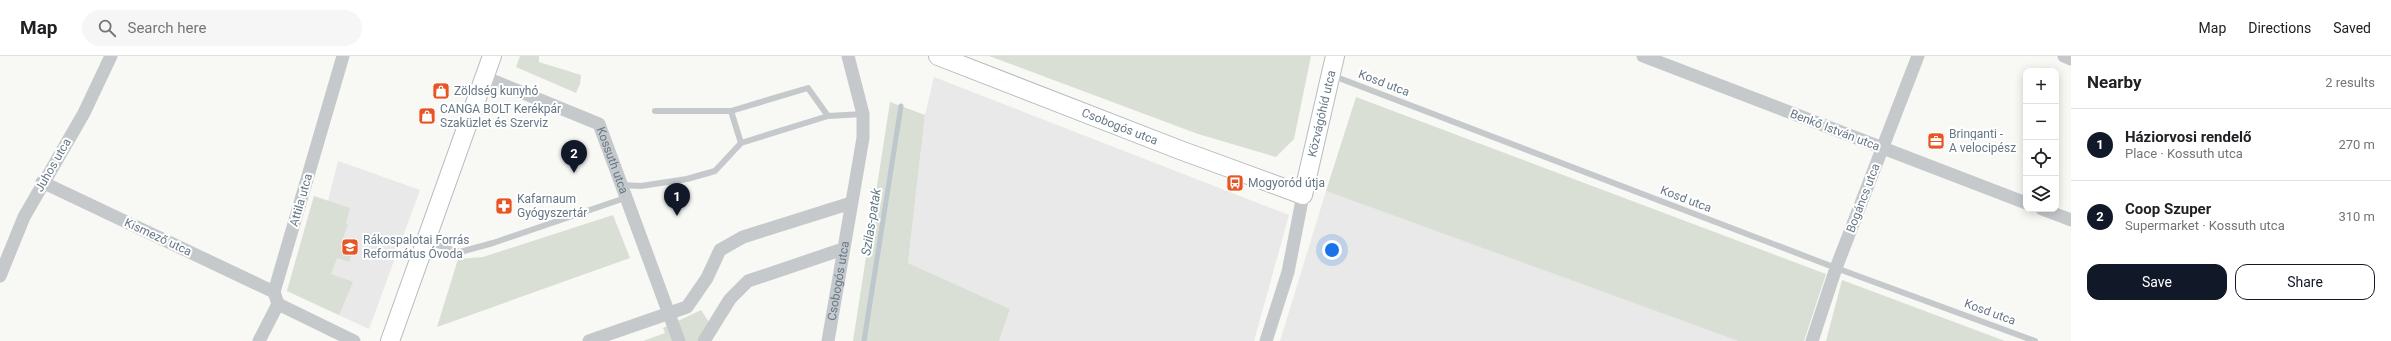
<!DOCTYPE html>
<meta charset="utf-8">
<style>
body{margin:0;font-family:Roboto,sans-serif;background:#f6f6f6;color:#202124}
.controls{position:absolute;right:12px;top:12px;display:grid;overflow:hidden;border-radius:8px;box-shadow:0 2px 10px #0003}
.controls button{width:36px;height:36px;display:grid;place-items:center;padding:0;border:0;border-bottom:1px solid #e0e0e0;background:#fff;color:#202124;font:20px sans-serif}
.you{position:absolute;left:1332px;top:194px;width:14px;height:14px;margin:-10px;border:3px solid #fff;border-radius:50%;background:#1a73e8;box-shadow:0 0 0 6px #1a73e833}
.badge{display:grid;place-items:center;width:26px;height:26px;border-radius:50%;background:#111827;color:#fff;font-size:13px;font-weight:700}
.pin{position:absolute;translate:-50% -33px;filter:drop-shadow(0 1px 2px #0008)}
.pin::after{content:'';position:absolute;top:21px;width:14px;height:12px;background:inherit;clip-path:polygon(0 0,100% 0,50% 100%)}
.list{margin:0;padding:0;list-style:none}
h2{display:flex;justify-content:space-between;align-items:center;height:52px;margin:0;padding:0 16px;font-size:17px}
h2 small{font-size:13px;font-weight:400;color:#757577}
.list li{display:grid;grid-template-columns:26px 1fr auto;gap:12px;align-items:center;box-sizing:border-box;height:72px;padding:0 16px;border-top:1px solid #e0e0e0}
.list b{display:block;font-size:15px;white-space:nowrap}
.list p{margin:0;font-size:13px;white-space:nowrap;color:#757577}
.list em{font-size:13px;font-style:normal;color:#757577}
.actions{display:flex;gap:8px;padding:12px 16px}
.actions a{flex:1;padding:9px 0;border:1px solid #111827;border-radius:12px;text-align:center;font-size:14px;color:#111827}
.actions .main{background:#111827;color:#fff}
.icon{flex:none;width:22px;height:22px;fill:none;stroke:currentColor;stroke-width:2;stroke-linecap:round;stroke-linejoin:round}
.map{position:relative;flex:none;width:2071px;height:285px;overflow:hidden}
header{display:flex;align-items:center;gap:24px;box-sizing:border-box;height:56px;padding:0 20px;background:#fff;border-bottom:1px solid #e0e0e0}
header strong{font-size:19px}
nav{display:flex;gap:22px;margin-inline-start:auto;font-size:14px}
.search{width:280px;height:36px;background:#f6f6f6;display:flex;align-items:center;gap:10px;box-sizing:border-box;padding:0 14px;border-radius:22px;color:#757577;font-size:15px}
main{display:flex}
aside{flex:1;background:#fff}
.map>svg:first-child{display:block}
</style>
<header>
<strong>Map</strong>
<div class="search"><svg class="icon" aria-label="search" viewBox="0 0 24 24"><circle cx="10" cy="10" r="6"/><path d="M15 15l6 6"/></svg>Search here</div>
<nav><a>Map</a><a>Directions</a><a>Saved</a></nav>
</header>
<main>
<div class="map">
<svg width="2071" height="285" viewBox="0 0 2071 285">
<rect width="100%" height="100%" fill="#f8f8f4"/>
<!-- built -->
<path fill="#e8e9e8" d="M934,21L1289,159L1254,285H999L1010,253L908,207L925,59Z
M338,105L420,134L369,273L287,235L314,140L328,145Z
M1326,135L1738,285H1280Z"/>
<!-- green -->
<path fill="#d9dfd5" d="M520,0H539V6L581,19L580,28L576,37L516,11Z
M989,0H1311L1294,83L1276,101L1198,78Z
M1356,41L1826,218L1804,285H1738L1326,135Z
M890,46L925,59L908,207L1010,253L999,285H853Z
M314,140L350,152L346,167L348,168L342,185L355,190L349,206L337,202L331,218L353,226L339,259L287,235Z
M613,159L630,202L437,271L458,203L483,201Z
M1842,224L2005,285H1826Z
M701,254L709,266L697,285H643L665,277L663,272Z"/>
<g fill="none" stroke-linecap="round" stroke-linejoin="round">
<!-- stream -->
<path stroke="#bdc7cc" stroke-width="5" d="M864,285L901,50"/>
<!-- secondary casing -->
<g stroke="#b7bcc1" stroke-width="20">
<g id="secondary">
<path id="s3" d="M938,0L1180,94L1303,139L1335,0"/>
<path d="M390,285L492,0"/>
</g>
</g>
<!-- lane -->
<path stroke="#c5c9cc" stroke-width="6" d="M1331,19L1836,212L2035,285
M655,55H731L808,32L828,60
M731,55L741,87
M621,129L641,130L687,123L715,115L741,87L828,60L863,58
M427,186L460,196L493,187L625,142"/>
<!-- street -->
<g stroke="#c5c9cc" stroke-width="13">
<path d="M1643,0L2026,147"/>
<path d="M2064,0L2071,3"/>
<path id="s1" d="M484,21L599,68L679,285"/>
<path d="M42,126L274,236"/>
<path d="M2042,153L2071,164"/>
<path d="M0,220L24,161L84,57L111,0"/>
<path d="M278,248L354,285"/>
<path d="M259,285L278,248L274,236L343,0"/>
<path d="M589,285L687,251L707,222L720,194L743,181L851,147"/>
<path d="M704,285L730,243L748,225L843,193"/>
<path id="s2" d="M828,285L863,82V58L848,0"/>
<path d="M1266,285L1288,216L1303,139"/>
<path d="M1812,285L1836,212L1918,0"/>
</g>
<!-- secondary -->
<use href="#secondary" stroke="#fff" stroke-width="18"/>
</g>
<!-- icons -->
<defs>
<g id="shop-square" transform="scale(0.9)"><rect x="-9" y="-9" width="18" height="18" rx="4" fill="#e75525" stroke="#fff"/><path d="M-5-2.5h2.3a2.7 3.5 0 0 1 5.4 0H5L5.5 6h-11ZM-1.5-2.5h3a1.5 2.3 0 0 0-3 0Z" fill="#fff"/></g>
<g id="office-square" transform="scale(0.9)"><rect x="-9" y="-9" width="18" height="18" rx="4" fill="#e75525" stroke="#fff"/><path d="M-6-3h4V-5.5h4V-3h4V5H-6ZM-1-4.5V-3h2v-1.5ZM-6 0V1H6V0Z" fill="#fff"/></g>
<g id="bus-square" transform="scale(0.9)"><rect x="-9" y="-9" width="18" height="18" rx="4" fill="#e75525" stroke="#fff"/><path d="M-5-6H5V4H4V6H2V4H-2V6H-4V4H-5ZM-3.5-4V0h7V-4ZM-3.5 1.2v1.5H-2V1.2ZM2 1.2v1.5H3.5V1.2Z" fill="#fff"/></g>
<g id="pharmacy-square" transform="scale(0.9)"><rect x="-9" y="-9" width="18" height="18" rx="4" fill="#e75525" stroke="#fff"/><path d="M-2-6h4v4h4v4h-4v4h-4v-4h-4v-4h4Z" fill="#fff"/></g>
<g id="school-square" transform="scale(0.9)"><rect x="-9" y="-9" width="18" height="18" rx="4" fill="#e75525" stroke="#fff"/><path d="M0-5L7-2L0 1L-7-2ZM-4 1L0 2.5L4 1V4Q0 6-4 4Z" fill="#fff"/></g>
</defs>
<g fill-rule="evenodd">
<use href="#shop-square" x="441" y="35"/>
<use href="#shop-square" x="427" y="60"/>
<use href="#office-square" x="1936" y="85"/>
<use href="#bus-square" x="1235" y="127"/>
<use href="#pharmacy-square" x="504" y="150"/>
<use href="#school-square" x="350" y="191"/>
</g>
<g text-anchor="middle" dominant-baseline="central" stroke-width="4" stroke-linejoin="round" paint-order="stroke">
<!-- street labels -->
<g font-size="12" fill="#667786" stroke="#fff">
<text transform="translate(1384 27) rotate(21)">Kosd utca</text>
<text stroke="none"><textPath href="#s3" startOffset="474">Közvágóhíd utca</textPath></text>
<text stroke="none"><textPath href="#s3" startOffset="195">Csobogós utca</textPath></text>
<text transform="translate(1835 74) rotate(21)">Benkő István utca</text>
<text stroke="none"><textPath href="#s1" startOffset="163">Kossuth utca</textPath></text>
<text transform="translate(53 109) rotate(-60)">Juhos utca</text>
<text transform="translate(1863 142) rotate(-69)">Bogáncs utca</text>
<text transform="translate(1686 143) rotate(21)">Kosd utca</text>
<text transform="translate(301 144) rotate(-74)">Attila utca</text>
<text transform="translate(158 181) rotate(25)">Kismező utca</text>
<text stroke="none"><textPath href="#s2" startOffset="61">Csobogós utca</textPath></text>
<text transform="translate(1990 256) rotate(20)">Kosd utca</text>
</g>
<!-- poi labels -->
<g font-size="12" fill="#667786" stroke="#fff" text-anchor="start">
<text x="454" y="35">Zöldség kunyhó</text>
<text x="440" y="53">CANGA BOLT Kerékpár<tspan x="440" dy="14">Szaküzlet és Szerviz</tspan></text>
<text x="1949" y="78">Bringanti -<tspan x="1949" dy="14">A velocipész</tspan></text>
<text x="1248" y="127">Mogyoród útja</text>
<text x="517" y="143">Kafarnaum<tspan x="517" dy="14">Gyógyszertár</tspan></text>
<text x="363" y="184">Rákospalotai Forrás<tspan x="363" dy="14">Református Óvoda</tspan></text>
</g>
<!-- water labels -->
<g font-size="13" font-style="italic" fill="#627982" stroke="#fff">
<text transform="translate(871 166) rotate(-81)">Szilas-patak</text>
</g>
</g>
</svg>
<div class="controls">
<button>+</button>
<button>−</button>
<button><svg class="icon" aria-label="locate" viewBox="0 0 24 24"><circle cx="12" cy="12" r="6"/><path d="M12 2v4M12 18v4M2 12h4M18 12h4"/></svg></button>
<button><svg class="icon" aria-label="layers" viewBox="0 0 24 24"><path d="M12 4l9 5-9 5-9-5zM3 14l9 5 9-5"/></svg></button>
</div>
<div class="you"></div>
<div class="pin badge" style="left:677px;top:160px">1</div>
<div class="pin badge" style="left:574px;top:117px">2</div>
</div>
<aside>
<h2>Nearby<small>2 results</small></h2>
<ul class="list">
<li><span class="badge">1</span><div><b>Háziorvosi rendelő</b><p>Place · Kossuth utca</p></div><em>270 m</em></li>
<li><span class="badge">2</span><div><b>Coop Szuper</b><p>Supermarket · Kossuth utca</p></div><em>310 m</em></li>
</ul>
<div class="actions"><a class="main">Save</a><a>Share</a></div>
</aside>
</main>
